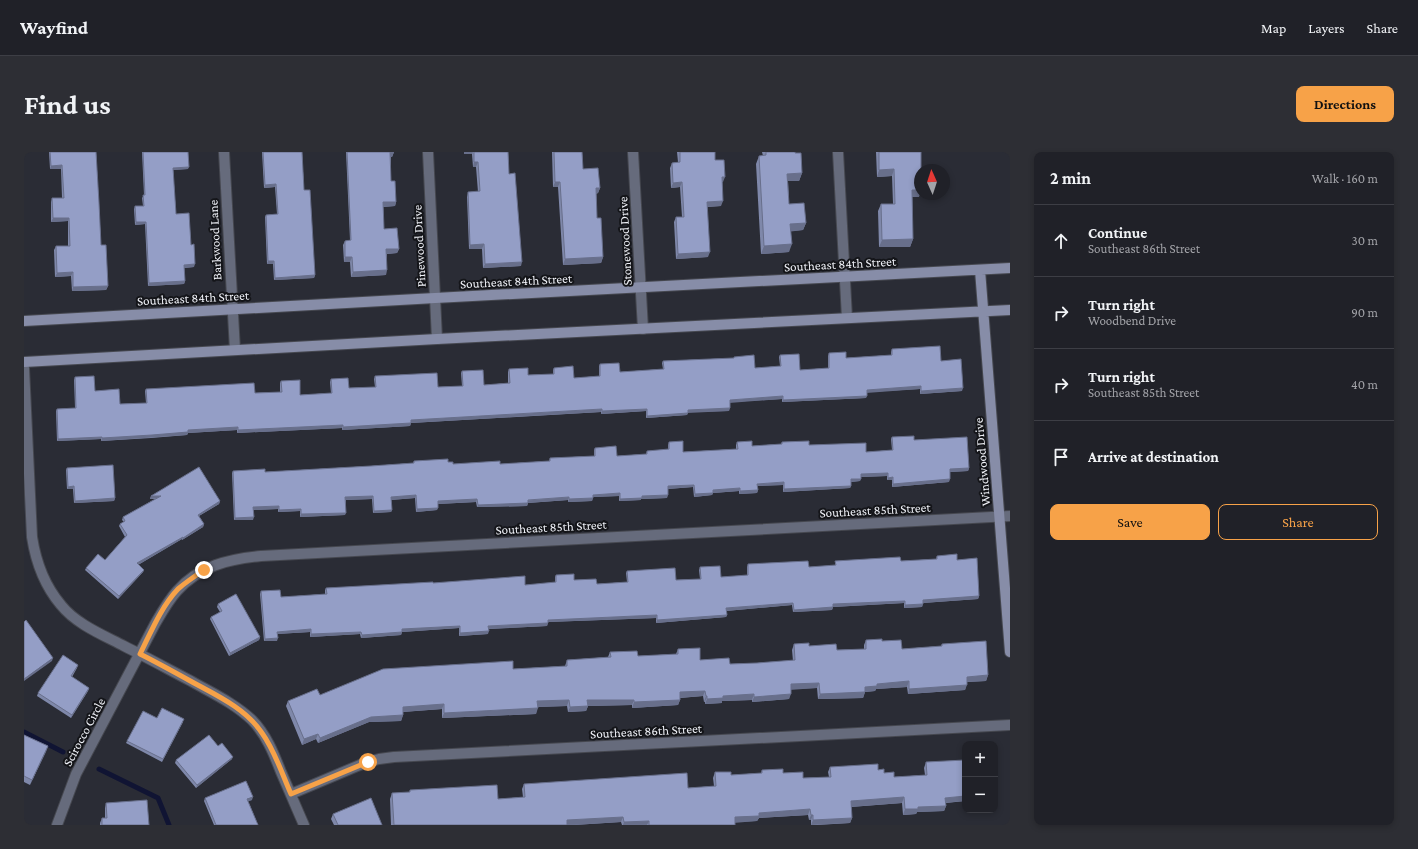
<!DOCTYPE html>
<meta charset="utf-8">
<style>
body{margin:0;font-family:"Crimson Pro",serif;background:#2d2e34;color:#f1f3f6}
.controls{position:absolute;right:12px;bottom:12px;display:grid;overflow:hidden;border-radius:8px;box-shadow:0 2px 6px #0003}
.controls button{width:36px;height:36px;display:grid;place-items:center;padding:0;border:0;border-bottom:1px solid #3d3e45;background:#202128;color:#f1f3f6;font:20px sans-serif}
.compass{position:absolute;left:890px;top:12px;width:36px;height:36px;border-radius:50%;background:#202128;box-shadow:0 2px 6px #0003;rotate:357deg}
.stop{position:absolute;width:12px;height:12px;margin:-9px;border:3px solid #f7a248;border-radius:50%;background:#fff}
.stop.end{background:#f7a248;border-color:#fff;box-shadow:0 1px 4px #0008}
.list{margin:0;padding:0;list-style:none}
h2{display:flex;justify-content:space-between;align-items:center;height:52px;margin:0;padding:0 16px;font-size:17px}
h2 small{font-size:13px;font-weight:400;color:#a2a3a8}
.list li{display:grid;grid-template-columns:26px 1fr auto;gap:12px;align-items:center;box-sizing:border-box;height:72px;padding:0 16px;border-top:1px solid #3d3e45}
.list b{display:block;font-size:15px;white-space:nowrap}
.list p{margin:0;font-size:13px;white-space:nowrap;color:#a2a3a8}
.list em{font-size:13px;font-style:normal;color:#a2a3a8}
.actions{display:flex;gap:8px;padding:12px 16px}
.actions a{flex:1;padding:9px 0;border:1px solid #f7a248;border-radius:8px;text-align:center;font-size:14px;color:#f7a248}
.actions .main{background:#f7a248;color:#111}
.icon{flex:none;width:22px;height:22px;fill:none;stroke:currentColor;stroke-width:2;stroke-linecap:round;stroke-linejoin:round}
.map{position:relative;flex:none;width:986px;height:673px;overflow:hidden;border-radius:8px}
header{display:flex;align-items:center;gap:24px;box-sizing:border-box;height:56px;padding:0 20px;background:#202128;border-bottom:1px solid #3d3e45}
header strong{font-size:19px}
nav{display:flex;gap:22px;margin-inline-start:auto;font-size:14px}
.intro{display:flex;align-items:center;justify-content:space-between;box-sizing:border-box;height:96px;padding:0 24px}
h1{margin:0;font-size:28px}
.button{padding:10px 18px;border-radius:8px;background:#f7a248;color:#111;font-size:14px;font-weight:700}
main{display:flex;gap:24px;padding:0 24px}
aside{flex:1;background:#202128;border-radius:8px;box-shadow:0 2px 6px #0003}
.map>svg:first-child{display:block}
</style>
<header>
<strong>Wayfind</strong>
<nav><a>Map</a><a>Layers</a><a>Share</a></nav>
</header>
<div class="intro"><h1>Find us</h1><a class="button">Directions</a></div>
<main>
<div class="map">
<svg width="986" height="673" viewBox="0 0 986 673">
<rect width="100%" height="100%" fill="#2a2c35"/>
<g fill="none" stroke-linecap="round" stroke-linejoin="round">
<!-- stream -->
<path stroke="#101433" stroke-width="5" d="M0,580L39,600
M75,617L134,646L145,673"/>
<!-- street casing -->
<g stroke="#464850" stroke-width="12">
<path id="street" d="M200,0L211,198
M404,0L413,187
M609,0L619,177
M814,0L823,166
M0,216L8,385C12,411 20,433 37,453C52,472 79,483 100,494C122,505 144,517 167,529C188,541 210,551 228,568C242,582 250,602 257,620C265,638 272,655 280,673
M267,642L343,610L355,607L370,605L986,573
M33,673L52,622L131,472C138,460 144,449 153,439C175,414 205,407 237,404L986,364"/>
</g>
<!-- secondary casing -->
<g stroke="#464850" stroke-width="12">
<path id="secondary" d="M956,118L986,500
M0,169L411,146L986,116
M0,210L413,187L986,158"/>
</g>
<!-- street -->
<use href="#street" stroke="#666b7c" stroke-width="10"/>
<!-- secondary -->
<use href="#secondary" stroke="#878da8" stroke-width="10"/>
</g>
<!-- wall -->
<path fill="#7f88aa" d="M25,0H72L77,93L84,134L82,138L48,139L47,124L31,125L30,98L32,94H44V69L27,70V50L28,46H38L37,17H26Z
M118,0H164V17L149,18L152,62L167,93L170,115L160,116L161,129L160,132L124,134L121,72L111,73L110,57L111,54H119L118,46L120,43Z
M238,0H278L280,38L291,123L290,126L250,128L249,112H243L241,65L242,63L253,62L251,35L240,36Z
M322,0H370L368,5H367V29L372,50L371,54L359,55L360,77L375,97L373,101L363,102L362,123L327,125L326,110H320L319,93L321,89L326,88Z
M440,0H484L485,22L497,114L459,116L458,97H445L443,45L444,40H454L452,15H449L448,2H440Z
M528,0H558L559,17L576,36L574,41L572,42L573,66L579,105L577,111L539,113L534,35H529Z
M653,0H691V8L699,30H698L697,54L683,55L684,105L652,107L650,70L652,65H658L656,35L647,36L646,16L648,11L654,10Z
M738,0H771L778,21L775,29H764L765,52L782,71L779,78L767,79L765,100L737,102L732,12L735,4H739Z
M852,0H897L895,45H888L889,87L886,95H855L854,59L857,52H869L868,24L853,25Z
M868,197L917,209L938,239L896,242V237L843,240L842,246L758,250V247L706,250L705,259L664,260L663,263L622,266V259L577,262V260L387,271L386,274L318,278V276L213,281V278L164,281L163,283L127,286L77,289V287L33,289L32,259L33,257L51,256L50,228L51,225L71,239L96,252L122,251L121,239L122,237L231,241L256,240V231L257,229L276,243L307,241L306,230L307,227L325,236L351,235L350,227L351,224L414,235L438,234L437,221L438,219L460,233L484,231V220L485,217L504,223L529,222V218L530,216L550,226L575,224V214L576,212L596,220L639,217L638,211L639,209L710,206V205L731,216L756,214L755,205L756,203L776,218L804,216V204L805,201L822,206L867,203V200Z
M868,285L890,288L945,316L944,319L926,320L925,330L868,335V328H863V324L837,325L836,329L827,330V334L826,336L759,340V333L733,334L734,338L733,341L715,342V339L689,341L688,343L670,345L669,335L644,337L643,346L617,347V348L595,349V344L569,345L568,349L544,350V348L504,351L503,354L453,355L452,350L414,352L413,358L392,360L391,346L367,348L368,358L367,360L349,361L348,347L322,348L321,363L276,365V359L254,360V357L229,358V368H210L208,321L209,319L241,320L347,314L389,311L390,309L424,310L429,312H476L525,309L526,306L570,304V298L571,296L593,304L622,302L623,299L644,298V293L645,290L659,300L712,297V293L713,290L728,294L757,292L758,290L842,300L868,298L867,287Z
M43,316L91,346L90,349L50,351L49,337H43L42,318Z
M127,344L196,349L195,352L175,364L180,372L179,375L158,388V387L114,413L120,418L119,420L94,447L61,418L62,416L81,408L101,385L95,374L96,372L100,370L98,368L99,365L131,347H126Z
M913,404L933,408L955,444L954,447L899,451L898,455L880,456V451L809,455L808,458L769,460L768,453L702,459L703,463L702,465L632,471V466L524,470L523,474L464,477V482L435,484V476L378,480L377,483L337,486L336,482L286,485V480L253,482V489H240L236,442L237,439L257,445L301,442V438L302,436L409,431L501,433L531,431V425L532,423L550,428L573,432L603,430L602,421L603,419L652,428L676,427L675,418L676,415L697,425L723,424V415L724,412L785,415L811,414V409H877L912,407Z
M194,452L236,485L235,488L205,504L186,467L187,465L196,460L193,455Z
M842,488L858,489L878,497L917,494L918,492L964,523L962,529L943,530L941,538L884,542L883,535L852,537L851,539L841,540L839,546L794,547L793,536L767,537L765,547L728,550V548L698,549V551L681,552V550H680L679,544L656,546V548L654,553L608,556V553L564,554L562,559L544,560L543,554L513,555L512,562L418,566V557L379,560V563L377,569L345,570L294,591L292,587L278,593L262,554L264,549L296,543L489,517L541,514L543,508L584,505L586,500L614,504L652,502L654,497L676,508L706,512L733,511L769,509L768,498L770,492L785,494L813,498L840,497V493Z
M54,513L53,516L48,525L65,536L64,539L47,566L13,544L14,541Z
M133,566L159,570L138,610L102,591L103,589Z
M0,583L24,594L6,633L0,630Z
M194,594L208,607L172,636L151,611L152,608Z
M902,610L941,649L922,651V654L920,659L893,660L892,662L879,663L878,651L827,655L828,666L826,671L793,673H787V668H785L784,663L735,666L733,669L711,670V673H598L597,670L550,673H367L366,647L368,641H385L386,638L474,647L499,645L498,637L500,632L664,636L690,634L689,626L691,620L707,623L737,621L738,618L759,621L779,626L805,625L804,620L806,615L854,618L870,625L901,623L900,616Z
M181,646L228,648L224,649L234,673H190L180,649Z
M82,651L125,673H76V671L78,666H81V656Z
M309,662L358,673H310L307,667Z"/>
<!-- shaded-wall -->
<path fill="#686f8b" d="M366,0H370L368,5H365Z
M440,0H449L448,2H440Z
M450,10H454L452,15H449Z
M38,13L37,17H26L27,14Z
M165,15L164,17L148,18L149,16Z
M870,17L868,24L853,25L855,18Z
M778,21L775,29H761L763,22Z
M698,25H701L699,30H696Z
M531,30H536L534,35H529Z
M658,30L656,35L647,36L649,31Z
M252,32L251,35L240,36L241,33Z
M572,36H576L574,41L570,42Z
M888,38H896V42L895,45H885Z
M699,49L697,54L681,55L683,50Z
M359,50H372L371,54L357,55Z
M29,66H45L44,69L27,70Z
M112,70H122L121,72L111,73Z
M782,71L779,78L763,80L766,72Z
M889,87L886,95H855L858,88Z
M460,92L458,97H445L446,93Z
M768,92L765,100L737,102L740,94Z
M362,97H375L373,101L361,102Z
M686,100L684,105L652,107L654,102Z
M321,105H328L326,110H320Z
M579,105L577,111L539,113L541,107Z
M244,109H250L249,112H243Z
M498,110L497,114L459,116L461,112Z
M171,112L170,115L159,116L160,113Z
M363,118L362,123L327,125L329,120Z
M49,120L47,124L31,125L33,121Z
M291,123L290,126L250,128L251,126Z
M161,129L160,132L124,134L125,131Z
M84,134L82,138L48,139L49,135Z
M897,234L896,237L842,241L843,238Z
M939,236L938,239L896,242L897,239Z
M759,244L758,247L705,251L706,248Z
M843,244L842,246L758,250L759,248Z
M706,256L705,259L663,261L664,258Z
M578,257L577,260L386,271L387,268Z
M623,257L622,259L577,262L578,259Z
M664,261L663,263L622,266L623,264Z
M387,271L386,274L318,278L319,275Z
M319,273L318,276L213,281L214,278Z
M214,275L213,278L164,281L163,283L77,289L78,286L164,278Z
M78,285L77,287L33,289L34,287Z
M945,316L944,319L925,320L926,317Z
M864,321L863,324L836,325L837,322Z
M869,325L868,328H863L864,326Z
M827,327H837L836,329L826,330Z
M926,327L925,330L868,335L869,332Z
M760,330L759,333L732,334L733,332Z
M670,333L669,335L643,337L644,334Z
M50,334L49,337H43L44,335Z
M827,334L826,336L759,340L760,337Z
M716,336L715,339L689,341L688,343L670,345L671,342L689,338Z
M734,338L733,341L715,342L716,339Z
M596,341L595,344L568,345L569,343Z
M392,343L391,346L366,348L367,345Z
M644,343L643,346L617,347V348L595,349L596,347L618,344Z
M127,344H137L136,346L126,347Z
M349,344L348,347L320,348L321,345Z
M545,345L544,348L503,351H504L503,354L453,355L454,353Z
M91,346L90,349L50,351L51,349Z
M569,346L568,349L544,350L545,347Z
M453,347L452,350L413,352L414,349Z
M196,349L195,352L173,365L174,363Z
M255,354L254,357L228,358L229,355Z
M414,356L413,358L392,360L393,357Z
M277,357L276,359L254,360L255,358Z
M368,358L367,360L349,361L350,359Z
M322,361L321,363L276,365L277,362Z
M230,365L229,368H210L211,366Z
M180,372L179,375L158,388L159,386Z
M159,385L158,387L112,414L113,411Z
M120,418L119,420L94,447L95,444Z
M955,444L954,447L898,451L899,448Z
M881,449L880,451L808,455L809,452Z
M769,451L768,453L701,459L702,456Z
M899,452L898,455L880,456L881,453Z
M809,455L808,458L769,460L770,458Z
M633,463L632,466L523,470L524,468Z
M703,463L702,465L632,471L633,468Z
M524,471L523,474L463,477L464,474Z
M436,474L435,476L377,480L378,477Z
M287,477L286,480L252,482L253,480Z
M465,479L464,482L435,484L436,481Z
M337,480L336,482L286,485L287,482Z
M378,480L377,483L337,486L338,483Z
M236,485L235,488L205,504L206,501Z
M254,486L253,489H240L241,487Z
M29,506L28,509L0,529V527Z
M964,523L962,529L941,530L943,525Z
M885,529L883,535L852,537L851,539L840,540H841L839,546L794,547L796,542L841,535L853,532Z
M795,531L793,536L765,538L767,532Z
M943,533L941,538L884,542L885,537Z
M65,536L64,539L47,566L48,563Z
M681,539L679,544L654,546L656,540Z
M730,542L728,548L698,549V551L681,552L683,547L699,544Z
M767,542L765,547L728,550L730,545Z
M682,544H683L681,550H680Z
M545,548L543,554L511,555L513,549Z
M563,548H610L608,553L564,554L562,559L544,560L546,555Z
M656,548L654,553L608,556L610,550Z
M420,552L418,557L377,560L379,555Z
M514,556L512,562L418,566L420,561Z
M379,563L377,569L345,570L294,591L296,586L347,565Z
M294,582L292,587L278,593L280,587Z
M24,594L22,600L6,633L8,628Z
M209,605L208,607L172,636L173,633Z
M941,644V649L919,651L921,646Z
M229,645L228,648L222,650L223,647Z
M880,645L878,651L825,655L827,649Z
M922,654L920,659L893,660L892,662L879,663L881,657L894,655Z
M786,657L784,663L735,666L733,669L709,671L711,665L735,661Z
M787,663H789L787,668H785Z
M599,665L597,670L550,673H536L543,668Z
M828,666L826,671L787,673L789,668Z
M625,669L623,673H599L600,670Z"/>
<!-- building -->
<path fill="#949ec6" stroke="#686f8b" d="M26,0H72L75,51L77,93H82L84,134L49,135V120L33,121L32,94H46L45,66H29L28,46H40L38,13L27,14Z
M119,0H164L165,15L149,16L152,62L165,61L167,93L170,92L171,112L160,113L161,129L125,131L122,70H112L111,54H120L119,43H121Z
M239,0H278L280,38H286L291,123L251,126L250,109H244L242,63L254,62L252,32L241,33Z
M323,0H370H366L367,29H371L372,50H359L360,77L373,76L375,97H362L363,118L329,120L328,105H321V89L327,88Z
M450,0H484L485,22L491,21L498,110L461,112L460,92L446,93L444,40L456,39L454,10H450Z
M530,0H558L559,17L574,16L576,36H572L573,66H577L579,105L541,107L536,30H531Z
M656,0H691V8H700L701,25H698L699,49L683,50L686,100L654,102L652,65H660L658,30L649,31L648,11L656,10Z
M742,0H771V1H777L778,21L763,22L765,52L780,51L782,71L766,72L768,92L740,94L735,4L742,3Z
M855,0H897V18H896V38H888L889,87L858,88L857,52H871L870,17L855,18Z
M916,194L917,209L937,207L939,236L897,239V234L843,238V244L759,248V244L706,248V256L664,258V261L623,264V257L578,259V257L387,268V271L319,275V273L214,278V275L164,278V280L128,283L78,286V285L34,287L33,257L52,256L51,225L70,224L71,239L95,237L96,252L123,251L122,237L230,231L231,241L258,240L257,229L276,228V243L308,241L307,227L324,226L325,236L352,235L351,224L413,221L414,235L439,234L438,219L459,218L460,233L486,231L485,217L504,216V223L530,222V216L549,214L550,226L576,224V212L595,211L596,220L640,217L639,209L710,206V205L730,203L731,216L757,214L756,203L775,202L776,218L805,216V201L822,200V206L868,203V197Z
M890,284V288L943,285L945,316L926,317V327L869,332V325L864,326V321L837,322V327H827V334L760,337V330L733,332L734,338L716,339V336L689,338V341L671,342L670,333L644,334V343L618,344V346L596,347V341L569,343V346L545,347V345L504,348V351L454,353L453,347L414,349V356L393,357L392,343L367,345L368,358L350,359L349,344L321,345L322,361L277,362V357L255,358V354L229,355L230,365L211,366L209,319L241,317V320L347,314L390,311V309L424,307V310H429V312L476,309V312L526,309V306L571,304V296L592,294L593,304L623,302V299L645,297V290L659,289V300L714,297L713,290L728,289V294L758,292V290L785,289V293L842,291V300L869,298L868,285Z
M89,313L91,346L51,349L50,334L44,335L43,316Z
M175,315L196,349L174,363L180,372L159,386V385L113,411L120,418L95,444L62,416L74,402L81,408L103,383L96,372L101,369L99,365L137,344H127Z
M933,402V408L953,406L955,444L899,448V452L881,453V449L809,452V455L770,458L769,451L702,456L703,463L633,468V463L524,468V471L464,474L465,479L436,481V474L378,477V480L338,483L337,480L287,482V477L253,480L254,486L241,487L237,439L256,438L257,445L303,442L302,436L409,430V431L501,424V433L532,430V423L550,422V428L572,427L573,432L604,430L603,419L651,416L652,428L677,427L676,415L696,414L697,425L724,423V412L784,409L785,415L812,413L811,409L876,405L877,409L913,407V404Z
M212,442L236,485L206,501L187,465L198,459L194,452Z
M2,468L29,506L0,527V470Z
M858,487V489L877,488L878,497L918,494V492L962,489L964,523L943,525V533L885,537V529L853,532V534L841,535V540L796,542L795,531L767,532V542L730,545V542L699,544V546L683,547V544H682L681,539L656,540V548L610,550V548H563L564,554L546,555L545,548L513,549L514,556L420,561V552L379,555V563L347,565L296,586L294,582L280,587L264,549L293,537L296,543L359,517L489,509V517L543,514V508L587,505L586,500L613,499L614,504L654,502V497L676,496V508L705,506L706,512L733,511L771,508L770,492L785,491V494L812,492L813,498L842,497V488Z
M39,503L54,513L47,524L65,536L48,563L14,541Z
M138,556L160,567L139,607L103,589L119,559L133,566Z
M0,583L24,594L8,628L0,624Z
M185,583L194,594L198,591L209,605L173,633L152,608Z
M941,608V644L921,646L922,654L894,655V657H881L880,645L827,649L828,666L789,668V663H787L786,657L735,661V664L711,665V673H625V669L600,670L599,665L543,668V673H370L368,641L386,640V638L473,633L474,647L501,645L500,632L663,621L664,636L692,634L691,620H707V623L738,621V618L759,617V621L779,620V626L807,625L806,615L854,612V618L860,617V621L870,620V625L903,623L902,610Z
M222,629L229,645L223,647L234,673H192L181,646Z
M347,646L358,673H314L309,662Z
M123,648L125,673H78V666H83L82,651Z"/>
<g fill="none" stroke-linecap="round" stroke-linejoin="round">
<!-- route -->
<path stroke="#f7a248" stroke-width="5" d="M180,418C171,424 162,430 154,437C137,455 127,480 116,502C134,511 152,521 170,531C194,544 222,557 238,581C251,599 258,622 267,642L344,610"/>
</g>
<g text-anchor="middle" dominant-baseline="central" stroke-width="4" stroke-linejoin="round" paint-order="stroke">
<!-- street labels -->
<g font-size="13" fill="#f0f2f8" stroke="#141519">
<text transform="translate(191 88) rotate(-93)">Barkwood Lane</text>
<text transform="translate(601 89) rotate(-93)">Stonewood Drive</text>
<text transform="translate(395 94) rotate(-93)">Pinewood Drive</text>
<text transform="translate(816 112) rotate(-3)">Southeast 84th Street</text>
<text transform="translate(492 129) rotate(-3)">Southeast 84th Street</text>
<text transform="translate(169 146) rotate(-3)">Southeast 84th Street</text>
<text transform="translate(958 310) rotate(-95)">Windwood Drive</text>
<text transform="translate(851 358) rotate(-3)">Southeast 85th Street</text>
<text transform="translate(527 375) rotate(-3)">Southeast 85th Street</text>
<text transform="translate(622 579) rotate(-3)">Southeast 86th Street</text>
<text transform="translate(60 580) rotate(-62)">Scirocco Circle</text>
</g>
</g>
</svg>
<div class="controls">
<button>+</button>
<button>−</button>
</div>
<svg class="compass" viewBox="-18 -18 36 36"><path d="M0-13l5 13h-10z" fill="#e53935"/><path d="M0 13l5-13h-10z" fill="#a2a3a8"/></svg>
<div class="stop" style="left:344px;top:610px"></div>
<div class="stop end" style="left:180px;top:418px"></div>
</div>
<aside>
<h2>2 min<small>Walk · 160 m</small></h2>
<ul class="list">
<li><svg class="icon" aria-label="ahead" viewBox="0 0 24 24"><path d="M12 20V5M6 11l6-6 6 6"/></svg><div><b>Continue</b><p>Southeast 86th Street</p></div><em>30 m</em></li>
<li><svg class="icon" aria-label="right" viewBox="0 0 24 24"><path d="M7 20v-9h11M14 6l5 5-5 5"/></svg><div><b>Turn right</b><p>Woodbend Drive</p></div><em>90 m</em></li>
<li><svg class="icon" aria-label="right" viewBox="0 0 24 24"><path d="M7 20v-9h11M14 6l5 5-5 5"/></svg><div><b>Turn right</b><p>Southeast 85th Street</p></div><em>40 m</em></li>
<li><svg class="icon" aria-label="arrive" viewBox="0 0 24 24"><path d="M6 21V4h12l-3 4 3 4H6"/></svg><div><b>Arrive at destination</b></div></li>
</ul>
<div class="actions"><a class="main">Save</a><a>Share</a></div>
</aside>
</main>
